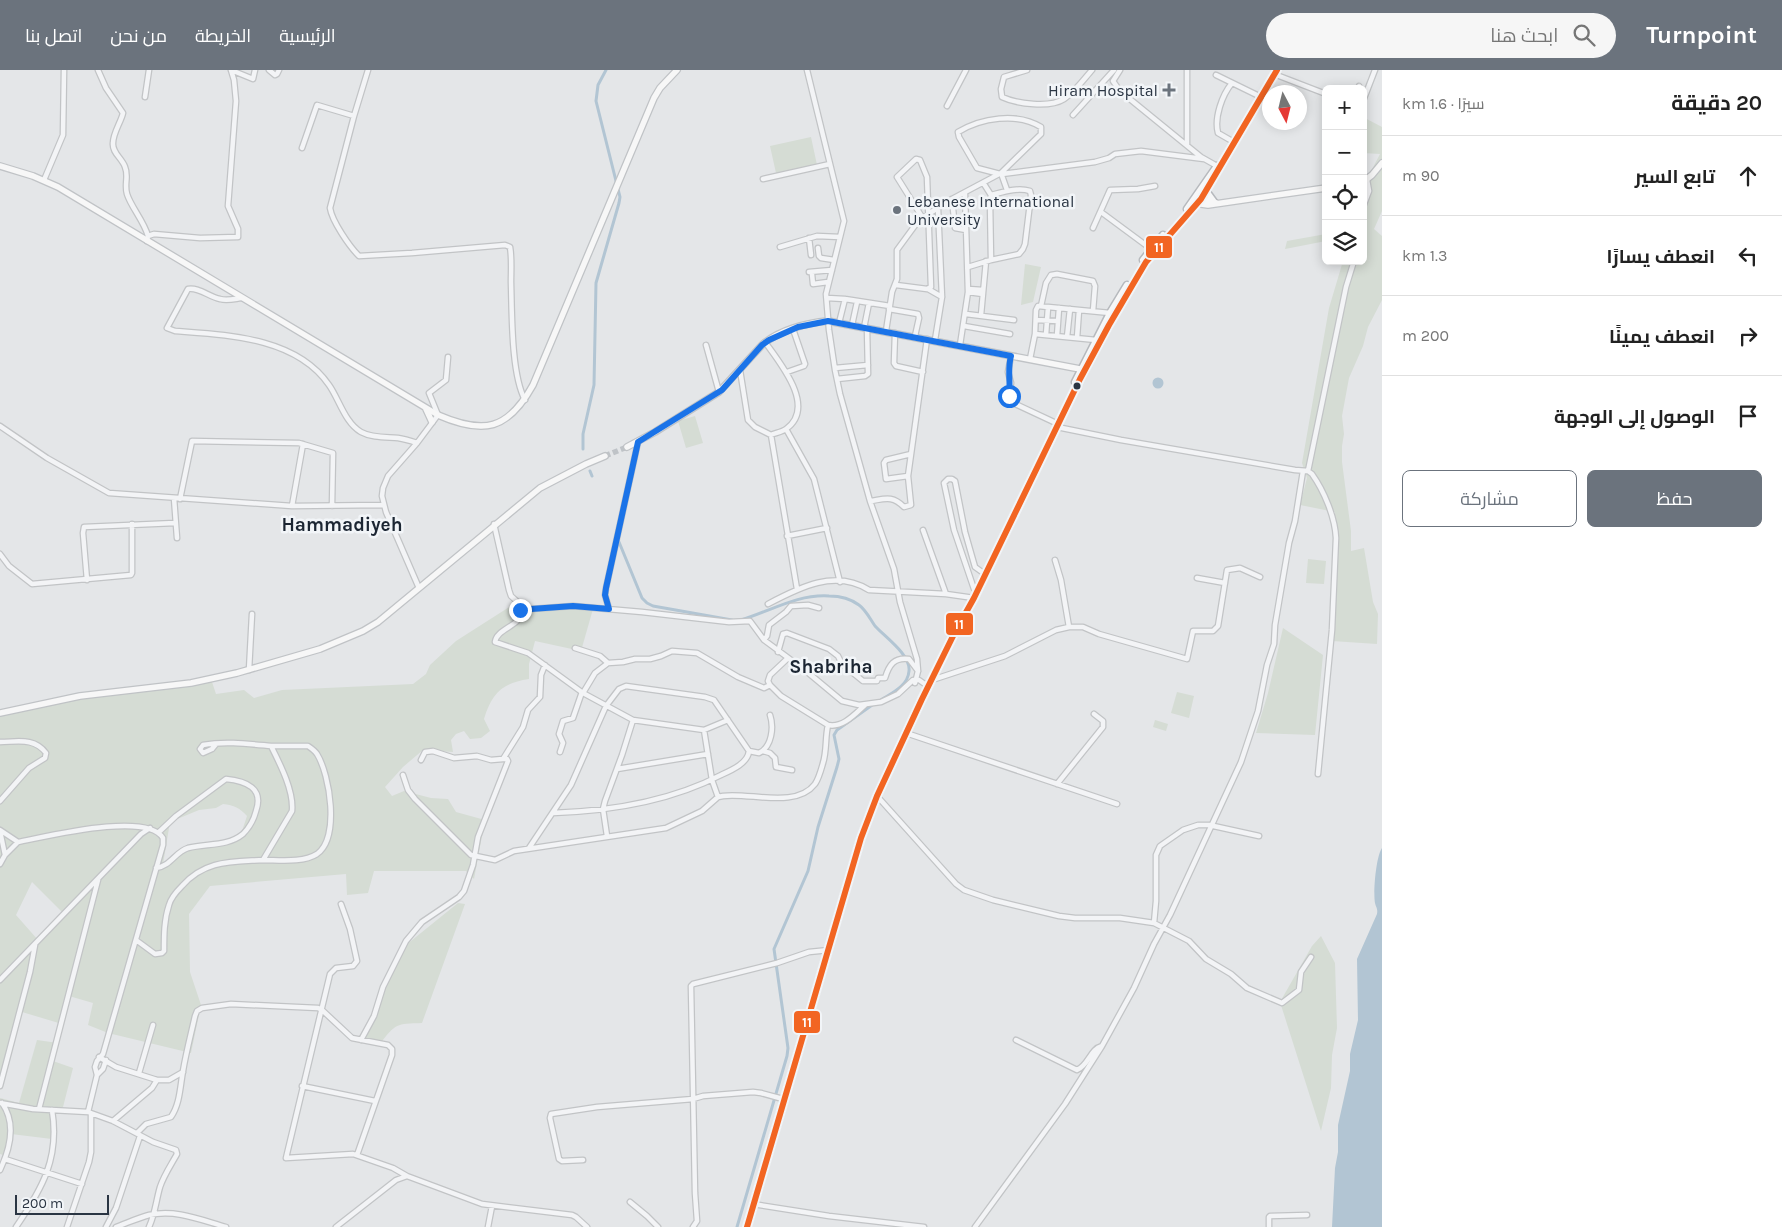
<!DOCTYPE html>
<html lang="ar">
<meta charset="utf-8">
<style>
body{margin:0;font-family:Karla,Cairo,sans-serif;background:#f6f6f6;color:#222;direction:rtl}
.controls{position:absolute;right:15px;top:15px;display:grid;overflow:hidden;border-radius:8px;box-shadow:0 2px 12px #0003}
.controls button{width:45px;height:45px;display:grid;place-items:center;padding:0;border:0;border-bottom:1px solid #e0e0e0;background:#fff;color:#222;font:25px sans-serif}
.compass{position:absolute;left:1262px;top:15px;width:45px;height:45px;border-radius:50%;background:#fff;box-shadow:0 2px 12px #0003;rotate:173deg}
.scale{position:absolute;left:15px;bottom:12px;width:94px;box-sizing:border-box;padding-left:5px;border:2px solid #2a3543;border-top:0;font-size:14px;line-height:18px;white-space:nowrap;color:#2a3543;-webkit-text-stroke:4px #f2f5f8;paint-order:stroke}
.stop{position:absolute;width:15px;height:15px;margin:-11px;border:4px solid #1a73e8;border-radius:50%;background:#fff}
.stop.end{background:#1a73e8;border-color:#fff;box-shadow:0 1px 5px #0008}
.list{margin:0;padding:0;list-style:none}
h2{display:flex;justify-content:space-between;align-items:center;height:65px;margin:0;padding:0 20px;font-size:21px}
h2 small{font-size:16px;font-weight:400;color:#767676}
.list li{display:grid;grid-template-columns:32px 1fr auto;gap:15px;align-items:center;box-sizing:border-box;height:80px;padding:0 20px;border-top:1px solid #e0e0e0}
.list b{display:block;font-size:19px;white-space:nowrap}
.list em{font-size:16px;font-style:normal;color:#767676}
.actions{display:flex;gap:10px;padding:15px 20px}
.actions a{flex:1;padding:11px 0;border:1px solid #6b737d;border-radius:8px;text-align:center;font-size:18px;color:#6b737d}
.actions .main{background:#6b737d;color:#fff}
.icon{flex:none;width:28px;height:28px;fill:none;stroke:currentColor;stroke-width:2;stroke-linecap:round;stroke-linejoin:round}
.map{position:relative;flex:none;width:1382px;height:1157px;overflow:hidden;direction:ltr}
header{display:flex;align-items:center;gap:30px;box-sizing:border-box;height:70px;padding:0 25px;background:#6b737d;color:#fff}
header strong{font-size:24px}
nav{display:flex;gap:28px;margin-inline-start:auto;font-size:18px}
.search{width:350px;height:45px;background:#f6f6f6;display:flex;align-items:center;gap:12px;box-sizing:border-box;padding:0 18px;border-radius:28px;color:#767676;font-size:19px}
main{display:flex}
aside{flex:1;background:#fff}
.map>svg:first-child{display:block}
</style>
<header>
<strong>Turnpoint</strong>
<div class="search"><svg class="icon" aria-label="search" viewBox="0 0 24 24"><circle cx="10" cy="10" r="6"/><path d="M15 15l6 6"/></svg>ابحث هنا</div>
<nav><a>الرئيسية</a><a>الخريطة</a><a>من نحن</a><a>اتصل بنا</a></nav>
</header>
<main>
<aside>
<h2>20 دقيقة<small>سيرًا · 1.6 km</small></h2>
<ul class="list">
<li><svg class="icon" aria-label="ahead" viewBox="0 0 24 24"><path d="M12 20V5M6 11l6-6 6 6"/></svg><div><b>تابع السير</b></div><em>90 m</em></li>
<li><svg class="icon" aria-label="left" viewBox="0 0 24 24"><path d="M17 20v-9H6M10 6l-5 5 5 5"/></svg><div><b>انعطف يسارًا</b></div><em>1.3 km</em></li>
<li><svg class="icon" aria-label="right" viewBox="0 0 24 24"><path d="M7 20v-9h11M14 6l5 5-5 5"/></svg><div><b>انعطف يمينًا</b></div><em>200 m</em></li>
<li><svg class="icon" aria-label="arrive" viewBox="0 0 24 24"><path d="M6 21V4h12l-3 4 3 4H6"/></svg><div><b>الوصول إلى الوجهة</b></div></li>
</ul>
<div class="actions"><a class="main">حفظ</a><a>مشاركة</a></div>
</aside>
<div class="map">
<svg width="1382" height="1157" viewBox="0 0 1382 1157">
<rect width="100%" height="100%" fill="#e4e6e8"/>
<!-- green -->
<path fill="#d5dcd4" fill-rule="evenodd" d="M1363,47L1382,57V141L1374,159L1382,166V230L1368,257L1363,276L1349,308L1342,346L1344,364L1342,376V392L1351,461V481L1364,478L1373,532L1378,544L1377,574L1332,571L1335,442L1300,435L1307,408L1302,393L1329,238L1343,191H1363V112L1367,109L1380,84L1363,83Z
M811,67L817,95L776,103L770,76Z
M1326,164V171L1285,179L1287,171Z
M1025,194L1041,197L1033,232L1021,235Z
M695,346L703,373L686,378L678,351Z
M1308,489L1326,491L1324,514L1306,513Z
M517,532L526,538L558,537L593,539L581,581L535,571L529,594V609C502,613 492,623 484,649L490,661L481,668L470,669L464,661L456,664L451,670L453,682L423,680L403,697L385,717L392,726L404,721L431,728L448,729L456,742L485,750L474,809L466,801H374L368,823L347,825L346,804L210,816L189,844L190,902L201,935L191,983L108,963L88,955L93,933L69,926L62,954L22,942L0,1013V641L68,629L211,609L216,624L244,620L254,628L282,620L413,614L426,604L430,595L456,571ZM223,734C234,735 240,738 247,746L240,767L183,780L163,794L170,752L199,740L216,738ZM32,812L66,846L38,870L16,845Z
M1283,558L1323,585L1315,665L1256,663L1268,623Z
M1177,622L1194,626L1189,648L1171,643Z
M1155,650L1168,654L1166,661L1153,657Z
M458,833L465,834L422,953C396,954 396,953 380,974L360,971L406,875Z
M1321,866L1335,893L1337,958L1332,985L1331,1018L1321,1061L1280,932L1312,876Z
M37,970L58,973L53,991L73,998L63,1037L52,1038V1069L11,1064L3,1085L0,1084V1028L19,1033Z"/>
<!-- water -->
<path fill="#b2c5d3" d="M1152.5 313a5.5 5.5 0 1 1 11 0a5.5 5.5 0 1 1-11 0Z
M1382,778V1157H1332L1335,1098L1338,1082V1055L1350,1001V984L1358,950L1357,889L1377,844C1378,838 1376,838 1375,833C1373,823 1376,786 1382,778Z"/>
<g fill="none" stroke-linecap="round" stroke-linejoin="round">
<!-- canal -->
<path stroke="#b2c5d3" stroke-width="3" d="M583,379V364L594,315L596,213L619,133L620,127L596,31L598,15L606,0
M590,401L592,406
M619,472L642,528L647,533L653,536L732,550
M741,550C771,541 797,524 829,526C839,526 851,529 859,535C866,540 870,549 875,556C885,567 911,585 909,601C908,616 892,623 881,630
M737,1157L787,986L788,978L774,879L808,801L818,757L837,697L839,689L834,665L837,660L875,633"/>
<!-- major-tunnel -->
<path stroke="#bfc3c7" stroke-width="5.5" stroke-dasharray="5.5 3" stroke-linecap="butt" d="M605,386L627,377"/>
<!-- minor casing -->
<g stroke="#c2c4c6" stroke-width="7">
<path id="minor" d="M98,0L106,18L123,43C121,52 113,63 113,73C112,83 122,88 125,97C129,106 124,114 127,124C131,137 144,151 148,166
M231,0L253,9L255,0
M269,0L275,5L277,4L279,0
M807,0L844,151L826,224L829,260L835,300L840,324L870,431L894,499L900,532L917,589L918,601L915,613
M1027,0L1004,7L1001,19L1002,27C1017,34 1050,38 1064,29C1075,22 1084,9 1092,0
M1120,0L1113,11L1120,21L1201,87L1217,96
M1274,4L1326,24
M1216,5L1259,26
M1232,13C1222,25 1214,48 1218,63L1232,71
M1358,19L1359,16
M145,27L149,0
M1363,31L1375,0
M947,36L966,0
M1073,45L1114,0
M354,46L368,0
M1187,75V0
M302,78L317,35L354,46L330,138C332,151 349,176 359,186L412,183L505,175L510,177C512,188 511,201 511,212C512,243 511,304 525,330
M1001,103L1007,120
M1002,104L1095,92L1109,88L1115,84L1141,81L1204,89
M763,109L830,94
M44,110L63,65L64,0
M984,114L991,125L990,131L991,190
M952,129L955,158L966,160
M1363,137L1369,121L1367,110
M1101,142L1151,179
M1093,158L1110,120L1138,119L1155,116
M809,168L811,185
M147,171L148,166L154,164L200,168L238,167V159L228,136L236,31L234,10L231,0
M780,177L817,166L840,167
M818,178L819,186L821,188L834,190
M968,197L991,190L1019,184L1023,179L1025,174L1031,125L1030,121C1018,117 1003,122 991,125
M809,202L832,200
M812,204L813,214L828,212
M896,215L927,219L931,217L927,107L920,90L916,89L897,107L922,147
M928,219L942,227
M968,219L983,220
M968,222L983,224
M241,228C234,229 227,231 220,229C209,227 199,217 188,219L167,258L175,261C227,265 296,267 329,315C339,329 345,353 361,362C372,368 386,367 398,368C405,369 411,371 417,373
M827,228L845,229L890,236
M1041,236L1046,213L1051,205L1057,204L1093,211L1095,216L1093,241
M889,239L918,244L919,248L915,266
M966,244L1014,250
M981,245L986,191
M1036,250L1058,251
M839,253L845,229
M852,255L857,232
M964,256L1010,264
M864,258L869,233
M886,261L892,222L897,209V180L919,150L952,129L1001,103L1041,64V57C1017,42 981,48 958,62L959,67L977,98L1000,104
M895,263L894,293L896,296L923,302
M1035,264L1096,270
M1046,265L1048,237
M1057,266L1059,238
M1067,267L1070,239
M1077,268L1079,240
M935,270L942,227L938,138
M706,275L719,322
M960,275L968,222L965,124
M1011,286L1008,302L1011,313L1009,326L1011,332L1056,353
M1030,289L1035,264L1036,240L1038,236L1110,243
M835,298L868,295
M740,300L748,350L755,357L771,365C775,363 782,362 786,359C817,337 780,293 765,272
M787,302L804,296L805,294L793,259
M837,309L865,306L868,304L867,258
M0,356L47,388L109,423L292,436L383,435
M1057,357L1121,370L1295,400L1308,401L1312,404C1324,421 1335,447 1336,468L1332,560L1318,704
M786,359L814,409L840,512
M771,365L797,519
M1308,401L1346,217L1354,191
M908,406L886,409L884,393L886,390L911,384
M174,428L177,468
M180,429L192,371L299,373L333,383L332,436
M870,431C885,429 892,425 904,437L911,435L908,406L927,269
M292,436L303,374
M494,454L509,520L511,526L521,535L531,539L573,536L642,542L729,552L750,551L764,570L806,601L842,631L859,635L881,632L898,624L913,610H919L929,617
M923,460L946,524
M787,466L827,458
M0,484L9,496L32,514L131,505L132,503V454
M1055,490L1061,510L1069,557
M1197,508L1225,513
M87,510L83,463L84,457L175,453
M419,518L386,442L382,426L383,418L388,406L417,373L438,345L429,323L446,310L448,287
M974,519L954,460L944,413L948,409H952L955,411L965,462L975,497L982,502
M768,534C800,517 835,499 869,520L946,524L974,528
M521,535L517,551C510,558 496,562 495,572L528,583L583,623L633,650L704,660L728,650
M609,539L605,525L606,518L638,372
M764,570L767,566L769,555L786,542L791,536L808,535L819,538
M575,578L600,586L608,593
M778,582L783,564L787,563L829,579L838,586L842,594L863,611H877L878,608H885C889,595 894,587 909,589L918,601
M249,600L252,544
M932,610L1005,586L1056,560L1069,557H1083L1099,564L1187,589L1193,561H1213L1218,556L1227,500L1240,498L1260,507
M770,615L781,626L828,655C843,658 855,644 865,635
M583,623L595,603L608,593L623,592L635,589H650L661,586L672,581L697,583L738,607L764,618L770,615L768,611L770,605L787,589
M704,660L712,710L718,727
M906,663L1117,734
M0,672C17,672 34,667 46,683L45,688L29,698L0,731
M749,681L759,683C772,677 774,657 770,645
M763,681L770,683L775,688L776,697L792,700
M560,682L563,673L559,664L563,651L573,648L582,622
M421,690L425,682L433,681L454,688L477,686L491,690L503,689L523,657L528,640L540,627L541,605L545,595
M617,699L708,684
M403,705L408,720L415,729L471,785L495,790L514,781L666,758L702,741L718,727L723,726C749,722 796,739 815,714C819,708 821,700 823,693C827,680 825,668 828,655
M1057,714L1103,657V651L1094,644
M877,726L956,814L964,820L993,830L1059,846L1075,848H1120L1154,853L1189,871L1206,889L1231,904L1247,918L1282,933L1299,920L1301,902L1311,887
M0,760L18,772C45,767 147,741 163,768V775L103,984L97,991L95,997L97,1005L88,1042
M0,761L5,785L0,794
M607,766L603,739L605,731L622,685L633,650
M529,778L571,715L606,636L619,619L626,616L705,627L714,630L749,681C748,693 732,700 721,705C669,732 611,741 553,743
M5,785L18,772
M263,790C279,790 303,793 317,784C340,768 330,705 317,684C315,681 311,678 308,676H271
M156,798C171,796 175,782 188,778C207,773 227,777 243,764C249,758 254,749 256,741C264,718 246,711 226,709L176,746L159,762
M341,834L350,859L357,891L353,896L336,898L330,904L286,1088L353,1084L393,1098L407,1106
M1154,853L1156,831V785L1160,776L1183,760L1198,755H1209L1259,766
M136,870L155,884L162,883L164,881C164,865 164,850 169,835C171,827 177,821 182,816C205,790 231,792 263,790L292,741C294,721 280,694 271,676C249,674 225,671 203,675L200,679L203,683L212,679L216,674
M0,910L141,764L150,758
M361,970L374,946L383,917L406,871L422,852L459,827L464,821L473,795L478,767L508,691L507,689H503
M1016,970L1077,1000C1089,995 1090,979 1102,976
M99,987L116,997L157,1010H169L183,1002
M139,1003L153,955
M97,1005L103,999L106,990
M0,1016L30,902L35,875
M302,1016L375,1031
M0,1033L33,1039L88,1042L113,1051L153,1072L176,1080L177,1084C171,1095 164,1105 160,1117C156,1131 155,1144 149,1157
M39,1039L98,810
M113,1051L152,1018L157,1010
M137,1063L146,1054L171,1047C180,1034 180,1017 183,1001C186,983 191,964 195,946L197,941L202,938L231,934L318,938L322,940L352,968L388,975L392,979V985L357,1085
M5,1089L82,1114
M583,1090L562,1091L559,1089L550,1048L551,1044L597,1037L693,1029L703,1026L753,1022L761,1023L783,1029
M0,1100C10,1079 17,1054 2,1033
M630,1132L647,1146L658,1157
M753,1134L829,1146L924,1157
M16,1157C42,1119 60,1088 52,1040
M67,1157L89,1092L91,1082V1044
M106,1157L116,1138L140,1066
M116,1157C127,1153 138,1148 149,1145C176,1139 201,1150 226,1157
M336,1157L396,1110L407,1106L482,1134L572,1145L576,1147L587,1157
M488,1157L492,1136
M693,1157L697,1151L695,1123L691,916L693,914L777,893L809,882L829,880
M975,1157L1065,1034L1102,976L1134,918L1154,874L1170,845L1241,692L1258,641L1267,595L1274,574L1275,555L1289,473L1295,451L1303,401
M1269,1157V1147L1270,1146L1307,1145"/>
</g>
<!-- major casing -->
<g stroke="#c0c3c6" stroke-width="8">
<path id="major" d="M0,96L33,106L58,117L438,345C484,365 508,360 533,315L654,28L660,18L677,0
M1363,112L1372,105L1382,93
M1197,128L1216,133
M1194,133L1208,135L1326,118
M426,339L432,352
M627,377L655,362L719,322L762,275C779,260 806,253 828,251L1080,299L1085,301
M0,643L80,626L191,613L237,603L320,579L363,561L378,552L540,418L586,394L605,386"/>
</g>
<!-- highway casing -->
<g stroke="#b6b9bd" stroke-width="9">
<path id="highway" d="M1206,121L1214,132
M1187,139L1217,96
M1143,190L1163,165
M1075,312L1110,243L1127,215
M747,1157L861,768L877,726L922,629L955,562L974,528L1080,309L1109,255L1146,192L1201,129L1277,0"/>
</g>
<!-- minor -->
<use href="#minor" stroke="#f3f4f6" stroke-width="4.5"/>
<!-- major -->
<use href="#major" stroke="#f7f7f7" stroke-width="5.5"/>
<!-- highway -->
<use href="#highway" stroke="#f7f7f7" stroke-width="6"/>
<!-- bus-1 casing -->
<g stroke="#f2f5f8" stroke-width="10">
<path id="bus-1" d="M747,1157L861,768L877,726L922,629L955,562L974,528L1080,309L1109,255L1146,192L1201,129L1277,0"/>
</g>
<!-- bus-1 -->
<use href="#bus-1" stroke="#f26522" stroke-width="6"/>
</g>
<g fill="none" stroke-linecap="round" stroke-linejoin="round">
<!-- route -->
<path stroke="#1a73e8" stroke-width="6" d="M520,540L521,536L531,539L573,536L609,539L605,525L606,518L638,372L722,320L762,275L769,270L798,257L828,251L1011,286C1007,300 1011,312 1009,326"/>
</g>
<!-- markers -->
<g fill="#6b737d" stroke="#f2f5f8" stroke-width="2">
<path d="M1166.5 12.5h5v5h5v5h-5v5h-5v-5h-5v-5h5z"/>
<circle cx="897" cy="140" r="5"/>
</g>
<circle fill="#2a3543" stroke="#f2f5f8" stroke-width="2" cx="1077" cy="316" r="4.5"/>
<g text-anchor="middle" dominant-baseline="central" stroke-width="5" stroke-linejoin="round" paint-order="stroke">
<!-- poi labels -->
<g font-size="16" fill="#2a3543" stroke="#f2f5f8" text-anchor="end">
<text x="1158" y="20">Hiram Hospital</text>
<text x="907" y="131" text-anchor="start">Lebanese International<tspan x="907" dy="18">University</tspan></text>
</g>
<!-- quarter labels -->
<g font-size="19" font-weight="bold" fill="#1c2633" stroke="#f2f5f8">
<text x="342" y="455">Hammadiyeh</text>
<text x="831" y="597">Shabriha</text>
</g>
</g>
<g stroke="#f2f5f8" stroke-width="2">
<rect x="1145" y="165" width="28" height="24" rx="5" fill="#f26522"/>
<rect x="945" y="542" width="29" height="24" rx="5" fill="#f26522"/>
<rect x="793" y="940" width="28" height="24" rx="5" fill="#f26522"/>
</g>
<g font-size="14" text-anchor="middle" font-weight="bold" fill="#fff">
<text x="1159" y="182">11</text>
<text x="959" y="559">11</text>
<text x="807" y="957">11</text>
</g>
</svg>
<div class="controls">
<button>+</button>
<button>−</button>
<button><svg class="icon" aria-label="locate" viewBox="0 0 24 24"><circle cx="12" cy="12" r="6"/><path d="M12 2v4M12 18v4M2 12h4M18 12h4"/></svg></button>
<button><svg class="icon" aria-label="layers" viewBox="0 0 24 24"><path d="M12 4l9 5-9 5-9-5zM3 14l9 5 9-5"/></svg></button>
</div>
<svg class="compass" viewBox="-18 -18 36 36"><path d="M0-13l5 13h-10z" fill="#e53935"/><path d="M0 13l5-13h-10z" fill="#767676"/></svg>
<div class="scale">200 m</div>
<div class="stop" style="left:1009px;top:326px"></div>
<div class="stop end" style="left:520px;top:540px"></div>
</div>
</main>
